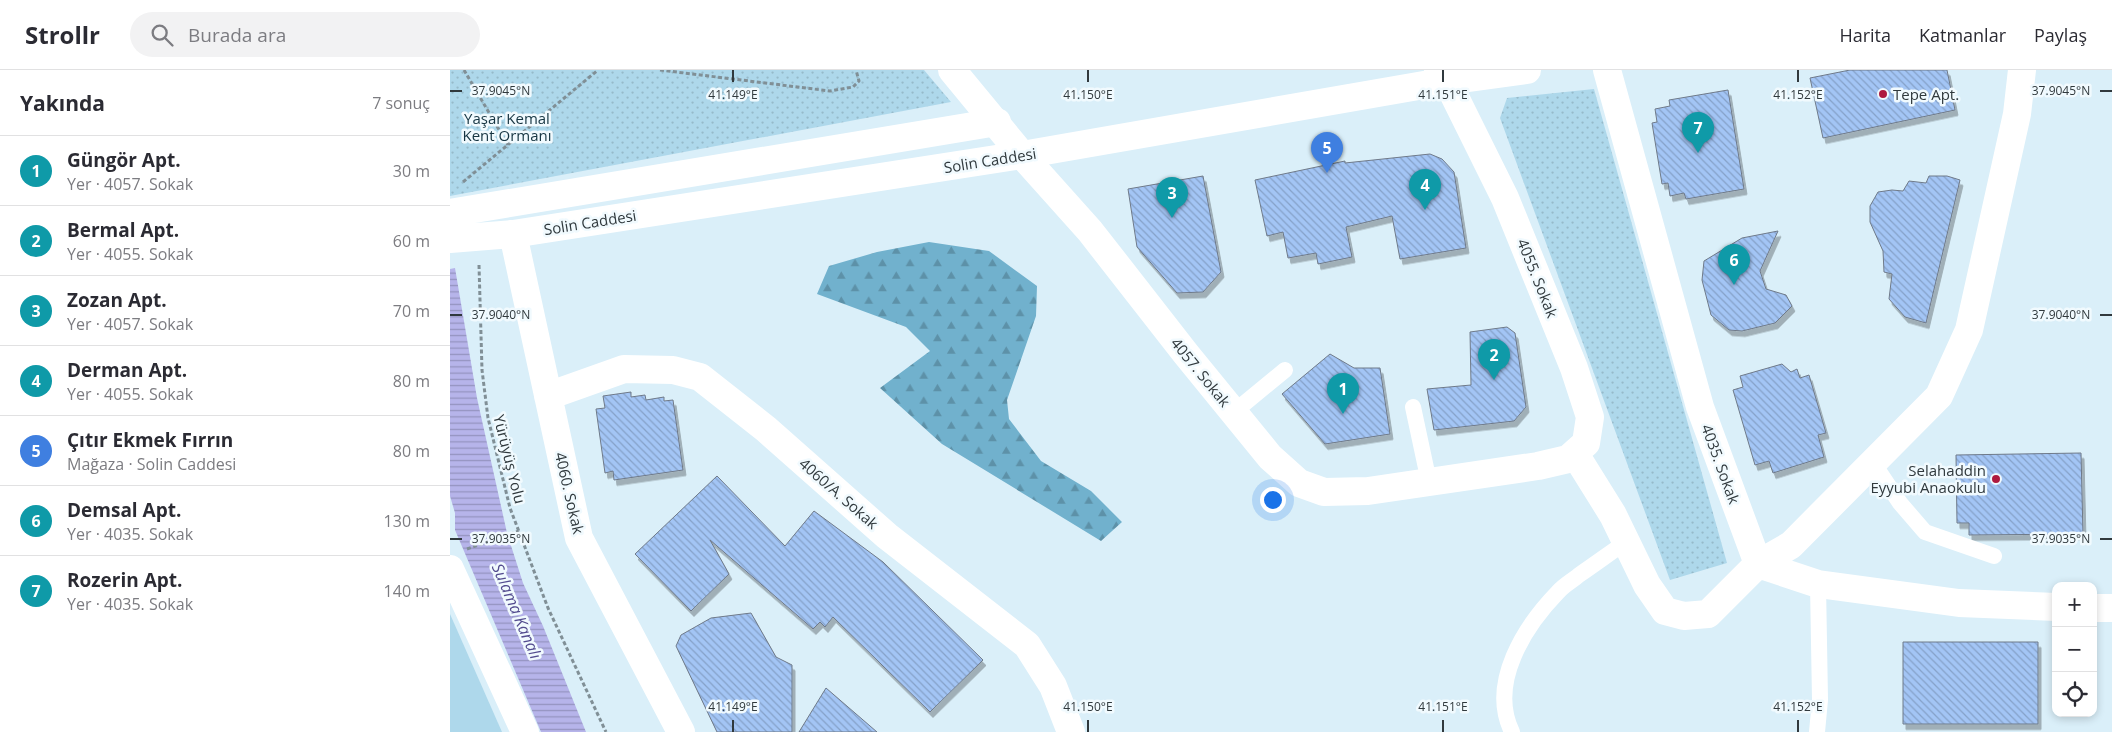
<!DOCTYPE html>
<html lang="tr">
<meta charset="utf-8">
<style>
body{margin:0;font-family:"Open Sans",sans-serif;background:#f2f2f3;color:#2b2b33}
.controls{position:absolute;right:15px;bottom:15px;display:grid;overflow:hidden;border-radius:10px;box-shadow:0 2px 8px #0003}
.controls button{width:45px;height:45px;display:grid;place-items:center;padding:0;border:0;border-bottom:1px solid #e1e1e2;background:#fff;color:#2b2b33;font:25px sans-serif}
.you{position:absolute;left:822px;top:429px;width:18px;height:18px;margin:-12px;border:4px solid #fff;border-radius:50%;background:#1a73e8;box-shadow:0 0 0 8px #1a73e833}
.badge{display:grid;place-items:center;width:32px;height:32px;border-radius:50%;background:#ae193f;color:#fff;font-size:16px;font-weight:700}
.pin{position:absolute;translate:-50% -41px;filter:drop-shadow(0 1px 2px #0008)}
.pin::after{content:'';position:absolute;top:26px;width:18px;height:15px;background:inherit;clip-path:polygon(0 0,100% 0,50% 100%)}
.list{margin:0;padding:0;list-style:none}
h2{display:flex;justify-content:space-between;align-items:center;height:65px;margin:0;padding:0 20px;font-size:21px}
h2 small{font-size:16px;font-weight:400;color:#7c7c81}
.list li{display:grid;grid-template-columns:32px 1fr auto;gap:15px;align-items:center;box-sizing:border-box;height:70px;padding:0 20px;border-top:1px solid #e1e1e2}
.list b{display:block;font-size:19px;white-space:nowrap}
.list p{margin:0;font-size:16px;white-space:nowrap;color:#7c7c81}
.list em{font-size:16px;font-style:normal;color:#7c7c81}
.icon{flex:none;width:28px;height:28px;fill:none;stroke:currentColor;stroke-width:2;stroke-linecap:round;stroke-linejoin:round}
.map{position:relative;flex:none;width:1662px;height:662px;overflow:hidden}
header{display:flex;align-items:center;gap:30px;box-sizing:border-box;height:70px;padding:0 25px;background:#fff;border-bottom:1px solid #e1e1e2}
header strong{font-size:24px}
nav{display:flex;gap:28px;margin-inline-start:auto;font-size:18px}
.search{width:350px;height:45px;background:#f2f2f3;display:flex;align-items:center;gap:12px;box-sizing:border-box;padding:0 18px;border-radius:28px;color:#7c7c81;font-size:19px}
main{display:flex}
aside{flex:1;background:#fff}
.map>svg:first-child{display:block}
</style>
<header>
<strong>Strollr</strong>
<div class="search"><svg class="icon" aria-label="search" viewBox="0 0 24 24"><circle cx="10" cy="10" r="6"/><path d="M15 15l6 6"/></svg>Burada ara</div>
<nav><a>Harita</a><a>Katmanlar</a><a>Paylaş</a></nav>
</header>
<main>
<aside>
<h2>Yakında<small>7 sonuç</small></h2>
<ul class="list">
<li><span class="badge" style="background:#0f9aa8">1</span><div><b>Güngör Apt.</b><p>Yer · 4057. Sokak</p></div><em>30 m</em></li>
<li><span class="badge" style="background:#0f9aa8">2</span><div><b>Bermal Apt.</b><p>Yer · 4055. Sokak</p></div><em>60 m</em></li>
<li><span class="badge" style="background:#0f9aa8">3</span><div><b>Zozan Apt.</b><p>Yer · 4057. Sokak</p></div><em>70 m</em></li>
<li><span class="badge" style="background:#0f9aa8">4</span><div><b>Derman Apt.</b><p>Yer · 4055. Sokak</p></div><em>80 m</em></li>
<li><span class="badge" style="background:#3f7fe0">5</span><div><b>Çıtır Ekmek Fırrın</b><p>Mağaza · Solin Caddesi</p></div><em>80 m</em></li>
<li><span class="badge" style="background:#0f9aa8">6</span><div><b>Demsal Apt.</b><p>Yer · 4035. Sokak</p></div><em>130 m</em></li>
<li><span class="badge" style="background:#0f9aa8">7</span><div><b>Rozerin Apt.</b><p>Yer · 4035. Sokak</p></div><em>140 m</em></li>
</ul>
</aside>
<div class="map">
<svg width="1662" height="662" viewBox="0 0 1662 662">
<defs>
<pattern id="forest-firs" width="22" height="20" patternUnits="userSpaceOnUse" patternTransform="scale(1.25)"><rect width="22" height="20" fill="#71b1cd"/><path d="M5 1l3.5 6h-7zM16 11l3.5 6h-7z" fill="#5d91a8"/></pattern>
<pattern id="park-dots" width="8" height="8" patternUnits="userSpaceOnUse" patternTransform="scale(1.25)"><rect width="8" height="8" fill="#aed8eb"/><path d="M2 2h.1M6 6h.1" fill="none" stroke="#96baca" stroke-width="1.8" stroke-linecap="round"/></pattern>
<pattern id="water-rules" width="6" height="5" patternUnits="userSpaceOnUse" patternTransform="scale(1.25)"><rect width="6" height="5" fill="#b6b4ea"/><path d="M0 2.5h6" fill="none" stroke="#9493bf"/></pattern>
<pattern id="building-back-hatch" width="6" height="6" patternUnits="userSpaceOnUse" patternTransform="scale(1.25)"><rect width="6" height="6" fill="#a3c5f5"/><path d="M-1 5l2 2M0 0l6 6M5-1l2 2" fill="none" stroke="#85a1c8"/></pattern>
<filter id="shadow"><feDropShadow dx="3" dy="5.5" stdDeviation="0" flood-color="#0004"/></filter>
</defs>
<rect width="100%" height="100%" fill="#daeff9"/>
<!-- grass -->
<path fill="#aed8eb" d="M0,544L52,662H0Z"/>
<!-- forest -->
<path fill="url(#forest-firs)" d="M479,172L539,181L587,216L586,246L557,330L559,349L591,391L641,421L672,452L651,471L492,374L430,318L480,281L456,257L367,224L379,196L427,182Z"/>
<!-- park -->
<path fill="url(#park-dots)" d="M0,0H474L501,32L0,126Z
M1144,19L1277,493L1220,510L1050,48L1057,28Z"/>
<!-- water -->
<path fill="url(#water-rules)" d="M5,198L27,328L57,463L73,513L93,556L136,662H91L5,460V443L0,426V199Z"/>
<!-- building -->
<path fill="url(#building-back-hatch)" stroke="#6f7a89" filter="url(#shadow)" d="M1400,0H1497L1505,40L1373,68L1360,8Z
M1278,20L1294,119L1236,129L1234,123L1220,126L1218,113L1212,114L1202,53L1207,52L1205,39L1220,36L1219,30Z
M980,84L992,89L1004,102L1016,178L950,189L942,146L896,157L902,187L868,194L866,183L838,188L833,162L817,166L805,110L895,91V93Z
M753,106L771,202L753,222L727,223L687,177L678,119Z
M1479,106H1497L1510,110L1476,253L1455,247L1439,229L1442,204L1434,202L1433,181L1420,152V136L1428,122L1442,120L1453,121L1459,111L1476,113Z
M1328,161L1310,201L1316,219L1336,225L1342,236L1325,253L1292,261L1279,260L1261,245L1252,210L1254,191L1292,168Z
M1057,257L1065,263L1076,337L1064,351L984,360L977,319L1021,315L1020,262Z
M880,284L904,298H930L940,364L875,374L832,324Z
M1332,294L1341,302L1347,299L1350,308L1359,305L1376,363L1368,365L1374,387L1323,403L1319,391L1305,395L1283,320L1293,317L1290,306Z
M181,322V327L195,325L196,330L214,327V331L223,330L233,400L164,410L163,401L155,403L146,339L155,338L153,326Z
M1631,383L1633,464L1519,465V453H1507L1506,385Z
M267,406L335,476L364,441L433,492L533,590L480,642L383,547L375,557L370,552L363,559L260,470L279,504L241,541L185,484Z
M301,543L326,587L342,595V662H267L226,576L231,565L261,548Z
M1453,572H1588V654H1453Z
M376,618L427,662H349Z"/>
<g fill="none" stroke-linecap="round" stroke-linejoin="round">
<!-- path -->
<path stroke="#808f96" stroke-width="3" stroke-dasharray="4 2.5" stroke-linecap="butt" d="M14,0L58,75
M210,0L380,21L403,17L409,11L406,0
M13,112L148,0
M29,195L32,300L38,348L60,438L98,538L156,662
M17,479L69,461"/>
<!-- service -->
<path stroke="#fff" stroke-width="16" d="M963,337L979,412
M784,342L835,300
M1422,391L1450,433L1475,462L1544,486
M1062,662C1038,613 1075,556 1108,522C1114,515 1122,511 1129,505C1145,494 1160,483 1176,472
M1367,662L1370,630L1368,514"/>
<!-- minor -->
<path stroke="#fff" stroke-width="28" d="M502,0L572,85L640,161L736,284L820,387L849,413L874,422L918,421L1088,396L1118,389L1136,373L1140,347L1124,298L1055,128L997,11L988,0
M1157,0L1250,337L1308,494L1368,514L1509,533L1606,537
M63,164L129,468L231,662
M98,326L174,299L223,300L250,307L316,359L437,466L577,575L603,616L621,662
M1125,384L1163,445L1197,515L1215,541L1234,546L1258,544L1308,494L1341,475L1489,326L1519,260L1567,44L1572,0
M0,499L75,662
M1643,538H1662"/>
<!-- tertiary -->
<path stroke="#fff" stroke-width="28" d="M0,143L547,52
M0,169L63,164L572,85L997,11L1077,0"/>
</g>
<!-- ticks -->
<path fill="none" stroke="#30393d" stroke-width="2" d="M283,0V12M638,0V12M993,0V12M1348,0V12M0,21H12M1650,21H1662M0,245H12M1650,245H1662M0,469H12M1650,469H1662M283,650V662M638,650V662M993,650V662M1348,650V662"/>
<!-- markers -->
<g fill="#ae193f" stroke="#f1fafe" stroke-width="2">
<circle cx="1433" cy="24" r="5"/>
<circle cx="1546" cy="409" r="5"/>
</g>
<g text-anchor="middle" dominant-baseline="central" stroke-width="5" stroke-linejoin="round" paint-order="stroke">
<!-- poi labels -->
<g font-size="15" fill="#30393d" stroke="#f1fafe" text-anchor="start">
<text x="1443" y="24">Tepe Apt.</text>
<text x="1536" y="400" text-anchor="end">Selahaddin<tspan x="1536" dy="17">Eyyubi Anaokulu</tspan></text>
</g>
<!-- park labels -->
<g font-size="15" fill="#163542" stroke="#f1fafe">
<text x="57" y="48">Yaşar Kemal<tspan x="57" dy="17">Kent Ormanı</tspan></text>
</g>
<!-- street labels -->
<g font-size="15" fill="#30393d" stroke="#f1fafe">
<text transform="translate(540 90) rotate(-9)">Solin Caddesi</text>
<text transform="translate(140 152) rotate(-9)">Solin Caddesi</text>
<text transform="translate(1088 208) rotate(68)">4055. Sokak</text>
<text transform="translate(751 302) rotate(51)">4057. Sokak</text>
<text transform="translate(60 389) rotate(76)">Yürüyüş Yolu</text>
<text transform="translate(1271 394) rotate(70)">4035. Sokak</text>
<text transform="translate(120 423) rotate(77)">4060. Sokak</text>
<text transform="translate(389 423) rotate(41)">4060/A. Sokak</text>
</g>
<!-- water labels -->
<g font-size="16" font-style="italic" fill="#534c8f" stroke="#f1fafe">
<text transform="translate(67 541) rotate(67)">Sulama Kanalı</text>
</g>
</g>
<g font-size="12" text-anchor="middle" fill="#30393d" stroke="#f1fafe" stroke-width="5" stroke-linejoin="round" paint-order="stroke">
<text x="51" y="25">37.9045°N</text>
<text x="1611" y="25">37.9045°N</text>
<text x="283" y="29">41.149°E</text>
<text x="638" y="29">41.150°E</text>
<text x="993" y="29">41.151°E</text>
<text x="1348" y="29">41.152°E</text>
<text x="51" y="249">37.9040°N</text>
<text x="1611" y="249">37.9040°N</text>
<text x="51" y="473">37.9035°N</text>
<text x="1611" y="473">37.9035°N</text>
<text x="283" y="641">41.149°E</text>
<text x="638" y="641">41.150°E</text>
<text x="993" y="641">41.151°E</text>
<text x="1348" y="641">41.152°E</text>
</g>
</svg>
<div class="controls">
<button>+</button>
<button>−</button>
<button><svg class="icon" aria-label="locate" viewBox="0 0 24 24"><circle cx="12" cy="12" r="6"/><path d="M12 2v4M12 18v4M2 12h4M18 12h4"/></svg></button>
</div>
<div class="you"></div>
<div class="pin badge" style="left:893px;top:344px;background:#0f9aa8">1</div>
<div class="pin badge" style="left:1044px;top:310px;background:#0f9aa8">2</div>
<div class="pin badge" style="left:722px;top:148px;background:#0f9aa8">3</div>
<div class="pin badge" style="left:975px;top:140px;background:#0f9aa8">4</div>
<div class="pin badge" style="left:877px;top:103px;background:#3f7fe0">5</div>
<div class="pin badge" style="left:1284px;top:215px;background:#0f9aa8">6</div>
<div class="pin badge" style="left:1248px;top:83px;background:#0f9aa8">7</div>
</div>
</main>
